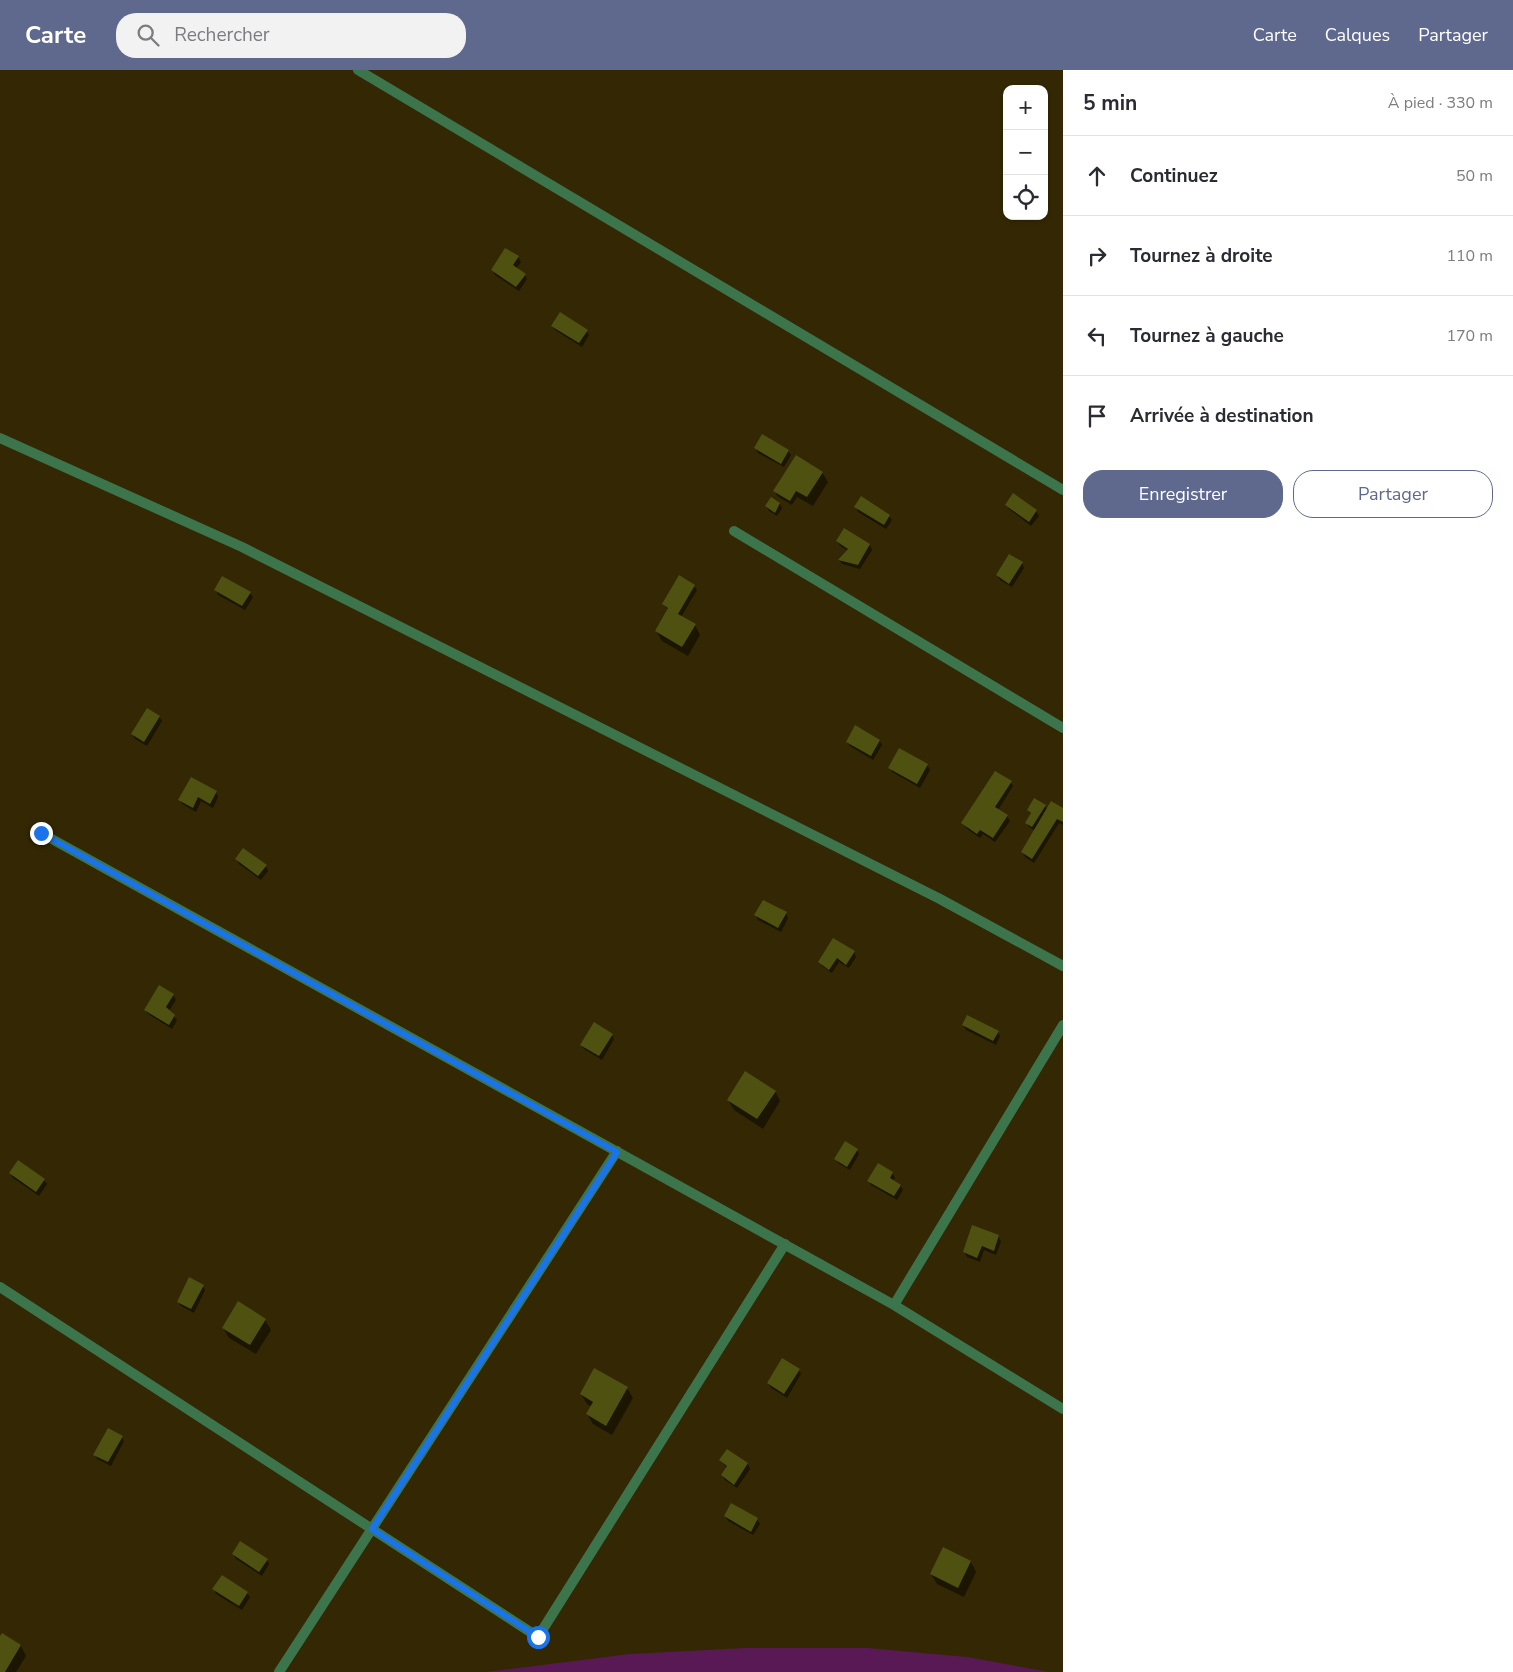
<!DOCTYPE html>
<html lang="fr">
<meta charset="utf-8">
<style>
body{margin:0;font-family:"Nunito Sans",sans-serif;background:#f2f2f3;color:#2b2b33}
.controls{position:absolute;right:15px;top:15px;display:grid;overflow:hidden;border-radius:10px;box-shadow:0 1px 4px #0004}
.controls button{width:45px;height:45px;display:grid;place-items:center;padding:0;border:0;border-bottom:1px solid #e1e1e2;background:#fff;color:#2b2b33;font:25px sans-serif}
.stop{position:absolute;width:15px;height:15px;margin:-11px;border:4px solid #1a73e8;border-radius:50%;background:#fff}
.stop.end{background:#1a73e8;border-color:#fff;box-shadow:0 1px 5px #0008}
.list{margin:0;padding:0;list-style:none}
h2{display:flex;justify-content:space-between;align-items:center;height:65px;margin:0;padding:0 20px;font-size:21px}
h2 small{font-size:16px;font-weight:400;color:#7c7c81}
.list li{display:grid;grid-template-columns:32px 1fr auto;gap:15px;align-items:center;box-sizing:border-box;height:80px;padding:0 20px;border-top:1px solid #e1e1e2}
.list b{display:block;font-size:19px;white-space:nowrap}
.list em{font-size:16px;font-style:normal;color:#7c7c81}
.actions{display:flex;gap:10px;padding:15px 20px}
.actions a{flex:1;padding:11px 0;border:1px solid #5f698e;border-radius:20px;text-align:center;font-size:18px;color:#5f698e}
.actions .main{background:#5f698e;color:#fff}
.icon{flex:none;width:28px;height:28px;fill:none;stroke:currentColor;stroke-width:2;stroke-linecap:round;stroke-linejoin:round}
.map{position:relative;flex:none;width:1063px;height:1602px;overflow:hidden}
header{display:flex;align-items:center;gap:30px;box-sizing:border-box;height:70px;padding:0 25px;background:#5f698e;color:#fff}
header strong{font-size:24px}
nav{display:flex;gap:28px;margin-inline-start:auto;font-size:18px}
.search{width:350px;height:45px;background:#f2f2f3;display:flex;align-items:center;gap:12px;box-sizing:border-box;padding:0 18px;border-radius:20px;color:#7c7c81;font-size:19px}
main{display:flex}
aside{flex:1;background:#fff}
.map>svg:first-child{display:block}
</style>
<header>
<strong>Carte</strong>
<div class="search"><svg class="icon" aria-label="search" viewBox="0 0 24 24"><circle cx="10" cy="10" r="6"/><path d="M15 15l6 6"/></svg>Rechercher</div>
<nav><a>Carte</a><a>Calques</a><a>Partager</a></nav>
</header>
<main>
<div class="map">
<svg width="1063" height="1602" viewBox="0 0 1063 1602">
<rect width="100%" height="100%" fill="#332803"/>
<!-- green -->
<path fill="#591954" d="M746,1578H868L967,1587L1049,1602H485L630,1584Z"/>
<!-- shadow -->
<path fill="#0007" d="M518,187L521,192L516,199L525,205L527,209L519,221L495,205L492,200Z
M552,256L587,261L589,265L582,277L555,260Z
M756,378L788,381L791,385L784,397L758,383Z
M822,402L828,412L813,436L797,427L792,435L777,426L775,421Z
M780,434L782,438L777,446L769,441L766,436Z
M1006,435L1036,441L1039,446L1031,456L1009,439Z
M856,437L889,446L892,450L886,459L858,442Z
M845,460L870,475L872,480L860,499L842,494L839,490L848,481L840,476L837,471Z
M1022,493L1024,498L1012,517L1000,510L997,505Z
M694,516L697,520L681,547L695,555L700,565L688,586L662,571L656,561L668,540L663,534Z
M216,520L250,523L253,527L245,540L218,525Z
M159,646L162,651L147,676L135,669L132,664Z
M879,670L882,675L873,690L850,676L847,672Z
M927,695L930,700L920,718L892,702L890,698Z
M1011,712L1013,716L998,740L1007,746L1010,751L995,772L983,764L980,768L966,758L963,753Z
M216,722L218,727L213,738L201,731L196,742L182,734L180,730Z
M1051,733L1063,739V755L1059,753L1034,793L1025,787L1022,782L1035,761L1029,757L1027,753L1031,745L1028,740L1045,736L1047,740Z
M236,789L266,796L268,801L261,810L239,794Z
M786,843L788,848L781,862L758,850L756,845Z
M854,882L856,887L849,898L839,892L832,903L822,896L819,892Z
M173,925L176,930L169,941L177,950L172,959L148,944L145,940Z
M963,955L998,962L1000,966L996,975L966,960Z
M612,965L614,969L602,990L584,979L581,975Z
M775,1021L780,1031L763,1059L734,1040L728,1030Z
M857,1080L859,1084L850,1100L838,1093L836,1089Z
M10,1103L44,1110L47,1114L39,1126L13,1108Z
M892,1103L895,1108L893,1111L900,1115L903,1120L897,1130L871,1115L869,1111Z
M998,1166L1001,1171L996,1185L984,1180L980,1192L967,1187L964,1182Z
M203,1216L205,1220L194,1243L181,1236L178,1232Z
M265,1250L271,1260L256,1284L229,1268L223,1258Z
M799,1300L801,1304L787,1328L771,1318L768,1313Z
M627,1318L633,1328L612,1365L593,1354L587,1344L592,1337L587,1334L581,1324Z
M122,1367L124,1371L111,1396L97,1389L95,1384Z
M727,1380L748,1394L750,1399L737,1418L725,1410L722,1405L727,1398L720,1390Z
M725,1446L757,1449L760,1454L753,1465L728,1451Z
M233,1484L267,1490L269,1494L262,1506L236,1489Z
M971,1492L976,1502L964,1527L937,1514L931,1504Z
M214,1519L247,1523L250,1527L242,1540L216,1524Z
M0,1568L21,1576L26,1586L16,1602H0Z"/>
<!-- building -->
<path fill="#4f5111" d="M505,178L519,186L513,195L526,204L516,217L491,200Z
M560,242L588,260L579,273L551,256Z
M762,364L789,380L781,394L754,378Z
M796,385L823,402L807,427L796,421L790,431L773,421Z
M1013,423L1037,440L1029,452L1005,435Z
M861,426L890,445L884,455L854,437Z
M771,427L780,433L775,443L765,436Z
M844,458L870,474L858,495L838,490L848,479L836,471Z
M1009,484L1023,492L1009,514L996,505Z
M679,505L695,515L678,544L696,554L682,577L655,561L668,538L662,534Z
M222,506L251,522L242,536L214,520Z
M147,638L160,646L144,672L131,664Z
M855,655L880,670L871,686L846,672Z
M899,678L928,694L917,714L888,698Z
M995,701L1012,711L995,737L1008,745L993,768L980,760L977,764L961,753Z
M191,707L217,721L210,734L198,727L193,738L178,730Z
M1034,728L1046,735L1032,757L1025,753L1031,743L1027,740Z
M1051,731L1063,738V752L1057,749L1032,789L1021,782Z
M243,778L267,795L258,806L235,789Z
M763,830L787,842L778,858L754,845Z
M833,868L855,881L846,895L837,888L829,900L818,892Z
M159,915L174,924L166,937L175,945L169,955L144,940Z
M967,945L999,961L993,971L962,955Z
M594,952L613,964L599,986L580,975Z
M745,1001L776,1021L757,1049L727,1030Z
M845,1071L858,1079L847,1097L834,1089Z
M18,1090L45,1109L36,1122L9,1103Z
M878,1093L893,1102L890,1108L901,1115L894,1126L867,1111Z
M972,1155L999,1165L994,1181L982,1176L977,1188L963,1182Z
M189,1207L204,1215L191,1239L177,1232Z
M238,1231L266,1249L250,1275L222,1258Z
M782,1288L800,1299L784,1324L767,1313Z
M594,1298L628,1317L606,1356L586,1344L593,1332L580,1324Z
M108,1358L123,1366L108,1392L93,1385Z
M727,1379L748,1393L734,1415L721,1405L727,1396L719,1390Z
M731,1433L758,1448L751,1462L724,1446Z
M240,1471L268,1489L259,1502L232,1484Z
M943,1477L971,1491L958,1518L930,1504Z
M222,1505L248,1522L239,1536L212,1519Z
M2,1563L21,1575L5,1602H0V1566Z"/>
<g fill="none" stroke-linecap="round" stroke-linejoin="round">
<!-- street -->
<path stroke="#3c754c" stroke-width="10" d="M358,0L1063,420
M0,368L242,477L940,829L1063,896
M734,461L1063,658
M41,763L894,1235L1063,1339
M0,1217L538,1567L785,1174
M894,1235L1063,955
M279,1602L617,1081"/>
</g>
<g fill="none" stroke-linecap="round" stroke-linejoin="round">
<!-- route -->
<path stroke="#1a73e8" stroke-width="6" d="M41,763L617,1082L372,1459L538,1567"/>
</g>
</svg>
<div class="controls">
<button>+</button>
<button>−</button>
<button><svg class="icon" aria-label="locate" viewBox="0 0 24 24"><circle cx="12" cy="12" r="6"/><path d="M12 2v4M12 18v4M2 12h4M18 12h4"/></svg></button>
</div>
<div class="stop" style="left:538px;top:1567px"></div>
<div class="stop end" style="left:41px;top:763px"></div>
</div>
<aside>
<h2>5 min<small>À pied · 330 m</small></h2>
<ul class="list">
<li><svg class="icon" aria-label="ahead" viewBox="0 0 24 24"><path d="M12 20V5M6 11l6-6 6 6"/></svg><div><b>Continuez</b></div><em>50 m</em></li>
<li><svg class="icon" aria-label="right" viewBox="0 0 24 24"><path d="M7 20v-9h11M14 6l5 5-5 5"/></svg><div><b>Tournez à droite</b></div><em>110 m</em></li>
<li><svg class="icon" aria-label="left" viewBox="0 0 24 24"><path d="M17 20v-9H6M10 6l-5 5 5 5"/></svg><div><b>Tournez à gauche</b></div><em>170 m</em></li>
<li><svg class="icon" aria-label="arrive" viewBox="0 0 24 24"><path d="M6 21V4h12l-3 4 3 4H6"/></svg><div><b>Arrivée à destination</b></div></li>
</ul>
<div class="actions"><a class="main">Enregistrer</a><a>Partager</a></div>
</aside>
</main>
